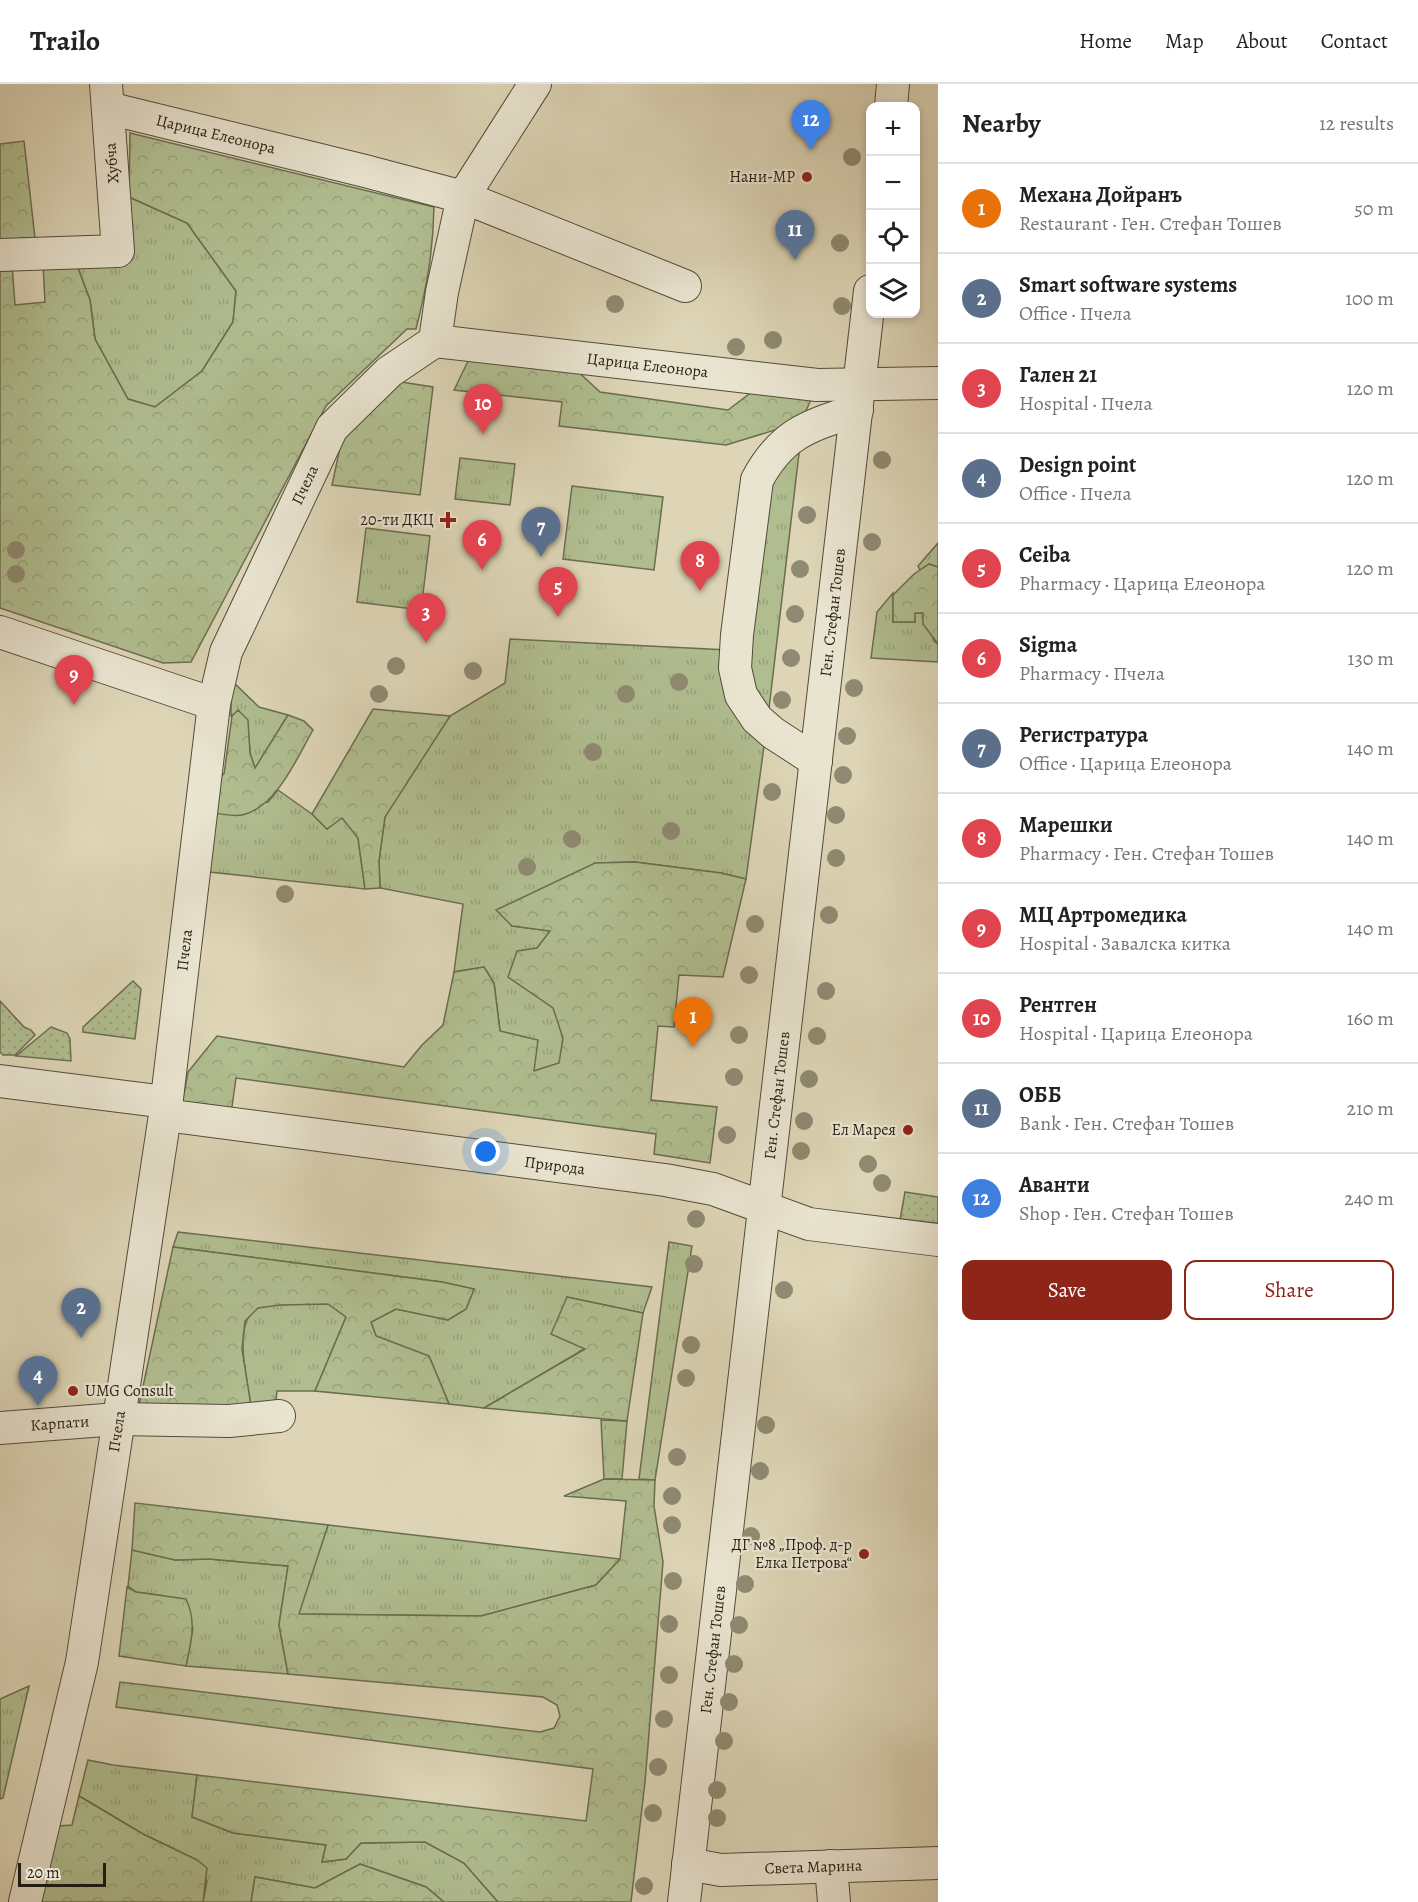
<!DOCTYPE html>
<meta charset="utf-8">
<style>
body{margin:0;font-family:Alegreya,serif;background:#f2f2f2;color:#222}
.controls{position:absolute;right:18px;top:18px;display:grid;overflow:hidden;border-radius:12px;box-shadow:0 3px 9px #0003}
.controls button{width:54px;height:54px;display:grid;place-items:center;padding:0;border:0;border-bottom:2px solid #e0e0e0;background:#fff;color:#222;font:30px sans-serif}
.scale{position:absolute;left:18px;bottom:15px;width:88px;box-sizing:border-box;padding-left:6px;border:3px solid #261d13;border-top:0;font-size:16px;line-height:21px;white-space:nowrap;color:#261d13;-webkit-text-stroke:4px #e9e4d0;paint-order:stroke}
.you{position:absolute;left:486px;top:1068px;width:21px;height:21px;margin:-15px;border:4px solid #fff;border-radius:50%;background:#1a73e8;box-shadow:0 0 0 9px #1a73e833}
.badge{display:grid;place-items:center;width:39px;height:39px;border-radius:50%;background:#8f2418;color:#fff;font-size:20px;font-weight:700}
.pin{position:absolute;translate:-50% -50px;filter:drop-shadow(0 2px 3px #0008)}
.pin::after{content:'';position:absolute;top:32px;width:21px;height:18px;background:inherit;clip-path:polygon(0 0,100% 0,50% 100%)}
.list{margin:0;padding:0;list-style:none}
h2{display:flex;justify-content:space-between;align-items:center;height:78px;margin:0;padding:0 24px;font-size:26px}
h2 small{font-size:20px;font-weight:400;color:#767676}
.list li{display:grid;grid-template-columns:39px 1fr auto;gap:18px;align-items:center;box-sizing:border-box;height:90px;padding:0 24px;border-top:2px solid #e0e0e0}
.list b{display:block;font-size:22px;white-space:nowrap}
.list p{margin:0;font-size:20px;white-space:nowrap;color:#767676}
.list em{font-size:20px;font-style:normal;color:#767676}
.actions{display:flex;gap:12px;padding:18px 24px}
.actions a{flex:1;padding:14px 0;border:2px solid #8f2418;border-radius:12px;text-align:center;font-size:21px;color:#8f2418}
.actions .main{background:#8f2418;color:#fff}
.icon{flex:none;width:33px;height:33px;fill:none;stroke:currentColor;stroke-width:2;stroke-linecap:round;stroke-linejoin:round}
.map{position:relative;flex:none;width:938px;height:1818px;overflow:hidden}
header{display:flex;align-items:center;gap:36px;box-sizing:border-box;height:84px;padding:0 30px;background:#fff;border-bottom:2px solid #e0e0e0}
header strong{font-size:28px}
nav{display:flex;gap:33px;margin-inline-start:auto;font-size:21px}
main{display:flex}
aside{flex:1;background:#fff}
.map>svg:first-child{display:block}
</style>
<header>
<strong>Trailo</strong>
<nav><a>Home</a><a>Map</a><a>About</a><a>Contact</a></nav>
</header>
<main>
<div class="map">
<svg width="938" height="1818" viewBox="0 0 938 1818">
<defs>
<pattern id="grass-tufts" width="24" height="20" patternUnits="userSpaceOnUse" patternTransform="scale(1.5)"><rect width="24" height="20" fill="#b0bd8f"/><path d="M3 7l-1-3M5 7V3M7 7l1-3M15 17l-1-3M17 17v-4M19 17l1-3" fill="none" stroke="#97a27a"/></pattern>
<pattern id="forest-crowns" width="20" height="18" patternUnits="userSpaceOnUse" patternTransform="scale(1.5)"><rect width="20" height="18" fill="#b0bd8f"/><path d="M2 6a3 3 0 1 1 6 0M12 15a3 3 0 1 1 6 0" fill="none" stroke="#97a27a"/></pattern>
<pattern id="garden-dots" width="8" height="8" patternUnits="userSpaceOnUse" patternTransform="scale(1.5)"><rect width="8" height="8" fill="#b0bd8f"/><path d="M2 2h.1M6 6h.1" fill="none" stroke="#97a27a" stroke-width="1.8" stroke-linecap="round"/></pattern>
</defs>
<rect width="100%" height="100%" fill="#ddd5b6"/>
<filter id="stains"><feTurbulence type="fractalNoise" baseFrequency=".00333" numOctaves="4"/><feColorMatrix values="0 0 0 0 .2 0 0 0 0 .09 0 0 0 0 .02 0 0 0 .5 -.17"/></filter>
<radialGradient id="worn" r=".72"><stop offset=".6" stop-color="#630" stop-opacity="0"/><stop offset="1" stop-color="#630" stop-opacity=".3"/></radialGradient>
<!-- grass -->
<path fill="url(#grass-tufts)" stroke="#6b6d51" stroke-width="1.5" d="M129,113L187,139L236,207L233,238L202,287L155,323L128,315L95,255L90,216L75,176L128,174Z
M800,361L768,633L756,620L747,558L768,397Z
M460,374L515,380L510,421L455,415Z
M572,402L663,413L654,486L563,475Z
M366,444L430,452L421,526L357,518Z
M938,459V483L929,480L920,486L918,482Z
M893,509V538H915L914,529H924L934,557L938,560V578L871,574L877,528Z
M510,555L728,566L743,635L764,662L746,795L721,789L635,778L595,779L512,842L551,847L537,864L563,954L560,979L534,987L500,947L494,899L484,883L454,888L463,820L380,804L379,777L385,733L401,706L450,632L505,599Z
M231,596L259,623L288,631L255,685L250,669L249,654L239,627L231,632Z
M278,706L312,730L327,745L342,733L358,754L365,805L200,787L209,728L268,718Z
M178,1148L652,1203L643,1229L567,1213L586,1264L484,1324L449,1320L429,1272L376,1252L371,1238L396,1225L448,1236L466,1225L474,1205L442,1198L173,1163Z
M669,1158L692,1162L655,1396L639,1395Z
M329,1220L346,1233L315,1307H277L275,1324L251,1322C248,1298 231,1238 258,1224C269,1218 314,1221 329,1220Z
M601,1336L627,1337L622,1395H604Z
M328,1441L620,1475L596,1501L481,1532L298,1530Z
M132,1466L175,1476L209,1475L288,1482L279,1541L288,1590L186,1582L193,1544L164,1512L136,1508L128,1502Z
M29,1602L3,1714L0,1715V1615Z
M88,1676L113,1681L197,1691L192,1733L233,1749L326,1761L322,1778L346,1775L361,1759L425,1758L464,1779L498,1818H444L426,1803L360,1780L315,1804L255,1793L251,1818H203L207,1797L197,1776L143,1750L79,1712Z"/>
<!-- forest -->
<path fill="url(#forest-crowns)" stroke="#6b6d51" stroke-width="1.5" d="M130,49L434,123C433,168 427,202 416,245H407L326,322L191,578L163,579L0,524V182L12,181L15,221L45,218L43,179L75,176L90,216L95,255L128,315L155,323L202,287L233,238L236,207L187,139L129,113Z
M24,57L35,154L0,157V60Z
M471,271L573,283L600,308L728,326L757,304L814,309L801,338L726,361L559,342L562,318L454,306Z
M395,297L433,303L420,411L332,401L344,345Z
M929,480L938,483V560L923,540V529H915V538H893V511L914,490Z
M373,625L450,632L385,733L379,777L380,804L365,805L358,754L342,734L327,745L312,730Z
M238,626L248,636L250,669L255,684L288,631L304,637L313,646C297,674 276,724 242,731C232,733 218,729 209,728L215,695L224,690L232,632Z
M635,778L721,789L746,795L723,893L679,891L674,943L658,942L651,1016L717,1023L710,1079L654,1070L656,1050L236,994L231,1030L182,1020L188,988L217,952L404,983L422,961L443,941L454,888L484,883L494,899L500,947L538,956L534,987L559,979L563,954L553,924L508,893L517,867L537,864L550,847L512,842L496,826L595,779Z
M173,1163L442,1198L474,1205L466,1225L448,1236L396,1225L371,1238L376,1252L429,1272L449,1320L315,1307L346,1233L328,1220L280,1221L258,1224L245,1237L242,1265L251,1322L139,1321Z
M567,1213L643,1229L627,1337L484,1324L585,1265L551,1250Z
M604,1395L655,1396L654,1422L663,1478L645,1698L631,1818H498L464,1779L425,1758L361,1759L346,1775L322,1778L326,1761L233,1749L192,1733L197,1691L586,1737L593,1685L116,1623L120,1598L540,1648L554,1644L560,1632L557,1621L543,1613L288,1590L279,1541L288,1482L209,1475L175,1476L132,1466L135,1419L328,1441L299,1530L481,1532L596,1501L620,1475L626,1417L564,1412Z
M127,1503L136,1508L186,1515C197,1538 191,1558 186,1582L119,1572Z
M79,1712L143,1750L197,1776L207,1784L203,1818H35L58,1742L72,1741Z
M360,1780L426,1803L444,1818H251L255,1793L315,1804Z"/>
<!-- garden -->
<path fill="url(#garden-dots)" stroke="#6b6d51" stroke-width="1.5" d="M133,897L141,905L135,955L83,948V943Z
M0,917L24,943L31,946L35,951L15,971H3L0,968Z
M51,943L67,949L70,955L71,977L16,972Z
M905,1108L938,1113V1142L900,1136Z"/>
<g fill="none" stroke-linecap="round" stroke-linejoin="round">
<!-- minor casing -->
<g stroke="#544b3c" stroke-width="34">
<g id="minor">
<path d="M891,22L893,0"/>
<path id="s1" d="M108,24L365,87L463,113L685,202"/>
<path d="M0,171L118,167L106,0"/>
<path id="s2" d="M435,257L817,301L938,299"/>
<path d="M0,548L214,620"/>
<path d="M816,677L773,649L757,635L741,611L735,584L737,551L757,396C782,349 809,342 857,326"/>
<path d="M0,997L166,1018"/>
<path id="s3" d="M165,1031L665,1096L713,1105L809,1140L938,1156"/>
<path id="s4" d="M0,1344L118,1335L229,1337L279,1332"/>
<path id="s5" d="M688,1780L721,1786L938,1779"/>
<path d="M831,1782L834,1818"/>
<path id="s6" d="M25,1818L82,1578L165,1031L214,620L226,568L332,344L389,288L435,257L442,208L463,113L535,0"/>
<path id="s7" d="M684,1818L870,207"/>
</g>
</g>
<!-- minor -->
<use href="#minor" stroke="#e9e4d0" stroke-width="32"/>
</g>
<!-- trees -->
<g fill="#8f8a71">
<circle cx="852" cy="73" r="9"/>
<circle cx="840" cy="159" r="9"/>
<circle cx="615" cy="220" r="9"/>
<circle cx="842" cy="222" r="9"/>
<circle cx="773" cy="256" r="9"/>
<circle cx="736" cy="263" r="9"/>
<circle cx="882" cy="376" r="9"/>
<circle cx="807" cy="431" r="9"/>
<circle cx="872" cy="458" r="9"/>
<circle cx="16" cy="466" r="9"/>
<circle cx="800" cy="485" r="9"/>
<circle cx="16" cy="490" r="9"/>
<circle cx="795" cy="530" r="9"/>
<circle cx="791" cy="574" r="9"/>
<circle cx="396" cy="582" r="9"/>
<circle cx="473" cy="587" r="9"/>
<circle cx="679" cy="598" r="9"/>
<circle cx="854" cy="604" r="9"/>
<circle cx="379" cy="610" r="9"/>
<circle cx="626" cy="610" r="9"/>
<circle cx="782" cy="616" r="9"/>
<circle cx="847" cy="652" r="9"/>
<circle cx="593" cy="668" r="9"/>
<circle cx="843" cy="691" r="9"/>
<circle cx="772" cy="708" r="9"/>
<circle cx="836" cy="731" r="9"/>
<circle cx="671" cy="747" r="9"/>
<circle cx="572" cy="755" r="9"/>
<circle cx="836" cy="774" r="9"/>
<circle cx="527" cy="783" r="9"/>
<circle cx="285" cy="810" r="9"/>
<circle cx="829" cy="831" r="9"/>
<circle cx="755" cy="840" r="9"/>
<circle cx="749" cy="891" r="9"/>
<circle cx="826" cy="907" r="9"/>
<circle cx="739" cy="951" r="9"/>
<circle cx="817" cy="952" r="9"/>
<circle cx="734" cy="993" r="9"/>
<circle cx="809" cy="995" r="9"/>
<circle cx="804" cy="1037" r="9"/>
<circle cx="727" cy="1051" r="9"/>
<circle cx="801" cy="1067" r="9"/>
<circle cx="868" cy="1080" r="9"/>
<circle cx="882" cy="1099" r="9"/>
<circle cx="696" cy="1135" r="9"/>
<circle cx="694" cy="1180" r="9"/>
<circle cx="784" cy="1206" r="9"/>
<circle cx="691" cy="1261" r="9"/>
<circle cx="686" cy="1294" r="9"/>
<circle cx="766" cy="1341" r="9"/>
<circle cx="677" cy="1373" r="9"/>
<circle cx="760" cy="1387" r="9"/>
<circle cx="672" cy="1412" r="9"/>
<circle cx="672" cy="1441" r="9"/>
<circle cx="751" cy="1452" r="9"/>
<circle cx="673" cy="1497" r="9"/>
<circle cx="745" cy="1500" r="9"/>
<circle cx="669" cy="1540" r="9"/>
<circle cx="739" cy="1541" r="9"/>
<circle cx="734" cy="1580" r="9"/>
<circle cx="669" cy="1591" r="9"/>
<circle cx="729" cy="1618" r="9"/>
<circle cx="664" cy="1635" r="9"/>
<circle cx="724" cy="1657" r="9"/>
<circle cx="658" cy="1683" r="9"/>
<circle cx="717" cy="1706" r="9"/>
<circle cx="653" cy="1729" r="9"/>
<circle cx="717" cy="1734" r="9"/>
<circle cx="644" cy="1802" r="9"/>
</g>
<!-- markers -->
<g fill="#8f2418" stroke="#e9e4d0" stroke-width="2">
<circle cx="807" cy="93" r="6"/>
<path d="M445 427h6v6h6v6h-6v6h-6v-6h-6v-6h6z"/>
<circle cx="908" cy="1046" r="6"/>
<circle cx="73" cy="1307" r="6"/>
<circle cx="864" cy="1470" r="6"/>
</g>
<g text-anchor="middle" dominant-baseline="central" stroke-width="4.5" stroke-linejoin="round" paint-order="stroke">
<!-- street labels -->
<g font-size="16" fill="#261d13" stroke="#e9e4d0">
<text stroke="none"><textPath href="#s1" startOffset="111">Царица Елеонора</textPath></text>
<text transform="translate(112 79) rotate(-94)">Хубча</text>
<text stroke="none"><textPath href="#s2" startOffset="214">Царица Елеонора</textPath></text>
<text stroke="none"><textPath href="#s6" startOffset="1452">Пчела</textPath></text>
<text stroke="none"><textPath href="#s7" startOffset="1298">Ген. Стефан Тошев</textPath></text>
<text stroke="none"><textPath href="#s6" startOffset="966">Пчела</textPath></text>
<text stroke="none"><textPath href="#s7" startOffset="812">Ген. Стефан Тошев</textPath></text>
<text stroke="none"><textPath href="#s3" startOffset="393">Природа</textPath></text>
<text stroke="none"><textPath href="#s4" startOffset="60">Карпати</textPath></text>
<text stroke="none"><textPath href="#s6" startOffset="480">Пчела</textPath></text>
<text stroke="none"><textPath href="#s7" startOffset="254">Ген. Стефан Тошев</textPath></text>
<text stroke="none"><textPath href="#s5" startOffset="126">Света Марина</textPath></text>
</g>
<!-- poi labels -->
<g font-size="16" fill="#261d13" stroke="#e9e4d0" text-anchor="end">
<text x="795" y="93">Нани-МР</text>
<text x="434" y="436">20-ти ДКЦ</text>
<text x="896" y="1046">Ел Марея</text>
<text x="85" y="1307" text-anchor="start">UMG Consult</text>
<text x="852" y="1461">ДГ №8 „Проф. д-р<tspan x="852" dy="18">Елка Петрова“</tspan></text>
</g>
</g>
<rect width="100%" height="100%" filter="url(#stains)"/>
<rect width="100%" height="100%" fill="url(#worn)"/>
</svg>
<div class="controls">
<button>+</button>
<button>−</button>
<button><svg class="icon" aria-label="locate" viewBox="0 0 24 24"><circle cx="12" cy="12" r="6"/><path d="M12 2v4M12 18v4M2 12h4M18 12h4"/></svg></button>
<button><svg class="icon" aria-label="layers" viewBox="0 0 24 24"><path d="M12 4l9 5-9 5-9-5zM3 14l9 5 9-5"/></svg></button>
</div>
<div class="scale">20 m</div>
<div class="you"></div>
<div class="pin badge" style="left:693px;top:963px;background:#e8710a">1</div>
<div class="pin badge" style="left:81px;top:1254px;background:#5c6f8a">2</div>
<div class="pin badge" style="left:426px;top:559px;background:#e0444e">3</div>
<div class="pin badge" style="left:38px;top:1322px;background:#5c6f8a">4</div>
<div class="pin badge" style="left:558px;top:533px;background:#e0444e">5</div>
<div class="pin badge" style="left:482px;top:486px;background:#e0444e">6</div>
<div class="pin badge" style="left:541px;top:473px;background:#5c6f8a">7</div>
<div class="pin badge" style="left:700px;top:507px;background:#e0444e">8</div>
<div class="pin badge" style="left:74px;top:621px;background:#e0444e">9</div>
<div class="pin badge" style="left:483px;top:350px;background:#e0444e">10</div>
<div class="pin badge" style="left:795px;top:176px;background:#5c6f8a">11</div>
<div class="pin badge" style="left:811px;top:66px;background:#3f7fe0">12</div>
</div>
<aside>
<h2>Nearby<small>12 results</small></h2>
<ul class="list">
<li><span class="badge" style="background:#e8710a">1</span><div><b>Механа Дойранъ</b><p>Restaurant · Ген. Стефан Тошев</p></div><em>50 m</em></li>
<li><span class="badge" style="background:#5c6f8a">2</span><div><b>Smart software systems</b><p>Office · Пчела</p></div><em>100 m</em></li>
<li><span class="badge" style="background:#e0444e">3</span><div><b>Гален 21</b><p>Hospital · Пчела</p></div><em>120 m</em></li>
<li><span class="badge" style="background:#5c6f8a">4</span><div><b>Design point</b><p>Office · Пчела</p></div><em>120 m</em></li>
<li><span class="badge" style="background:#e0444e">5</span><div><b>Ceiba</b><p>Pharmacy · Царица Елеонора</p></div><em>120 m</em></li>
<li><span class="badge" style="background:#e0444e">6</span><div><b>Sigma</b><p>Pharmacy · Пчела</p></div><em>130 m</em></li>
<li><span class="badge" style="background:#5c6f8a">7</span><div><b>Регистратура</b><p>Office · Царица Елеонора</p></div><em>140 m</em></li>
<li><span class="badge" style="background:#e0444e">8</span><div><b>Марешки</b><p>Pharmacy · Ген. Стефан Тошев</p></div><em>140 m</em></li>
<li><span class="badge" style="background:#e0444e">9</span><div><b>МЦ Артромедика</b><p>Hospital · Завалска китка</p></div><em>140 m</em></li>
<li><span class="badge" style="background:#e0444e">10</span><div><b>Рентген</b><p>Hospital · Царица Елеонора</p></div><em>160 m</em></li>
<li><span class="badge" style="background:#5c6f8a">11</span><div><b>ОББ</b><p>Bank · Ген. Стефан Тошев</p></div><em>210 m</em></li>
<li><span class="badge" style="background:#3f7fe0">12</span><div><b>Аванти</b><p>Shop · Ген. Стефан Тошев</p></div><em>240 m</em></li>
</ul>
<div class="actions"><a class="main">Save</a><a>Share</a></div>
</aside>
</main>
